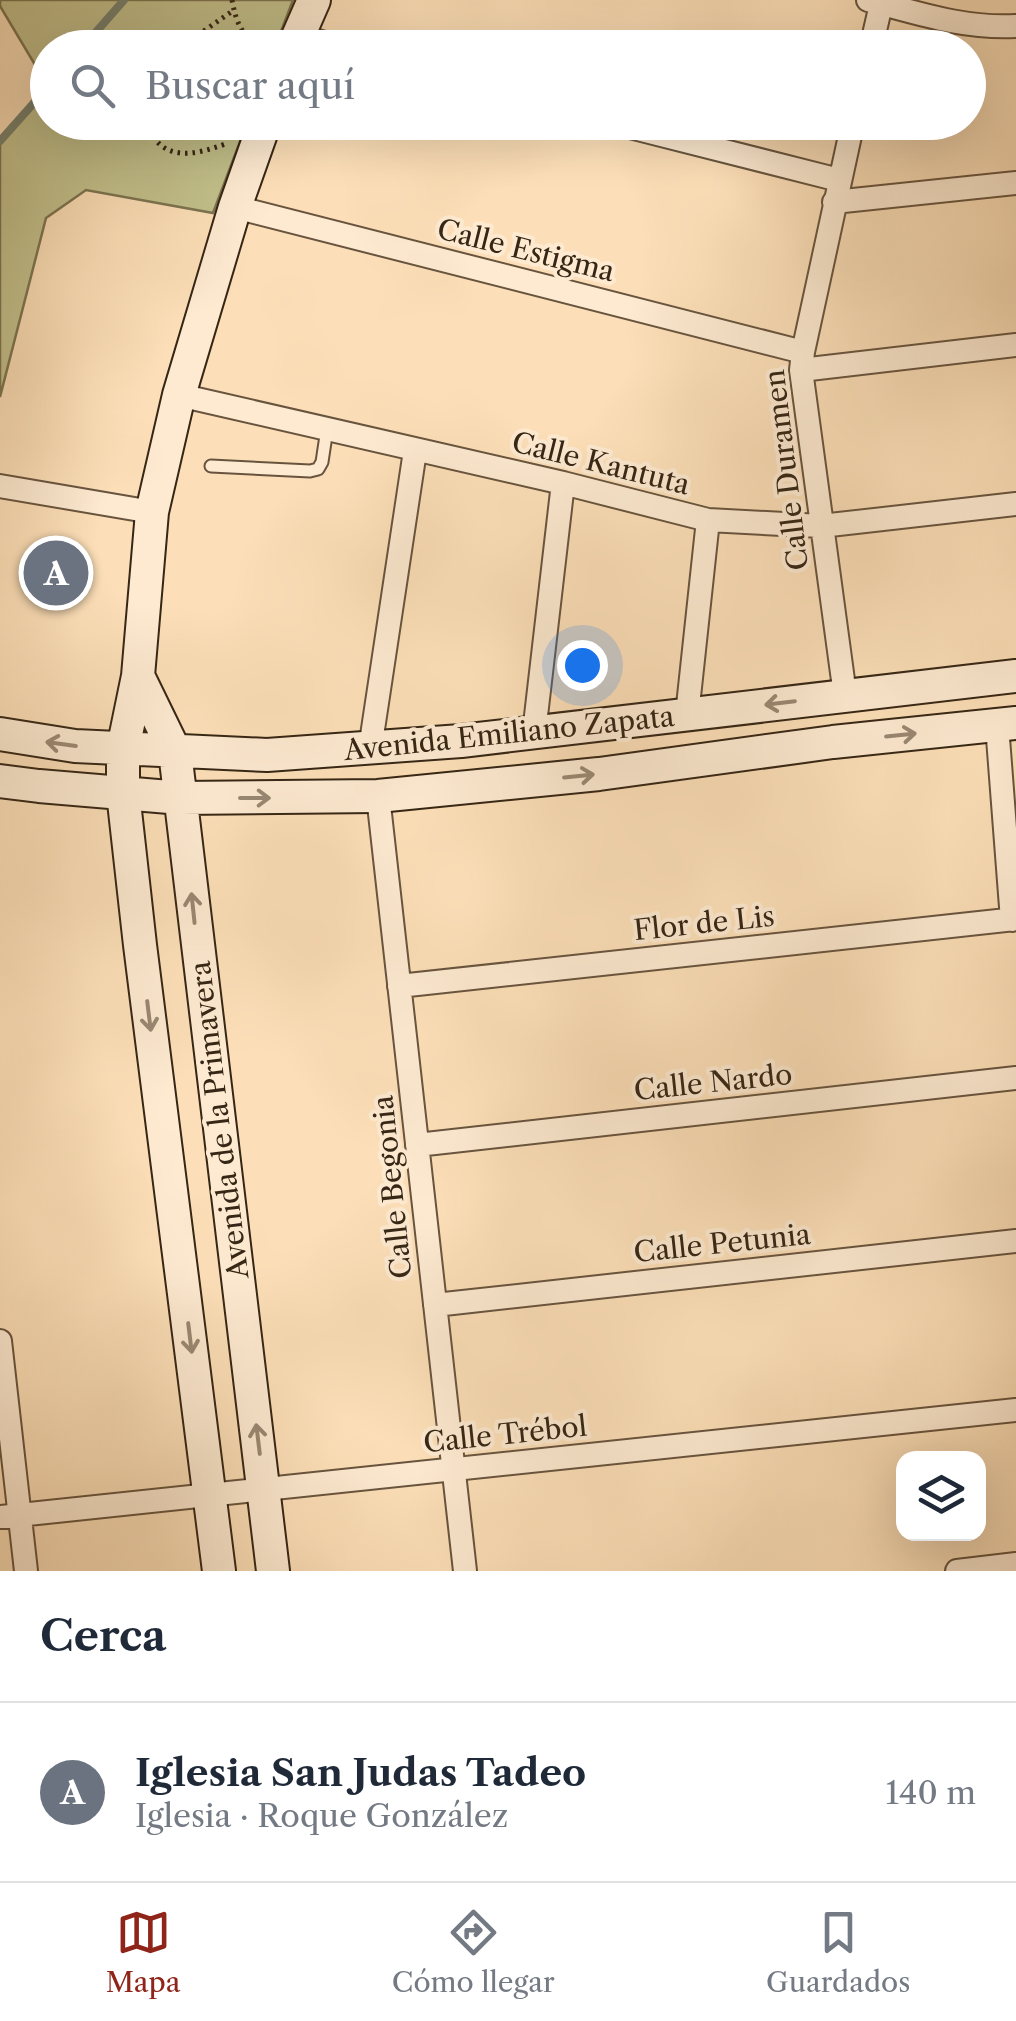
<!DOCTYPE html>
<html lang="es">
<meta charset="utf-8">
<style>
body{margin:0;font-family:"Libre Caslon Text",serif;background:#f2f2f3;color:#1f2937}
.controls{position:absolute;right:30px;bottom:30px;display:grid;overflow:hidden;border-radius:20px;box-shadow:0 10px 40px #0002}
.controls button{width:90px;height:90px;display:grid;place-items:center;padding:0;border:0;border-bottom:2px solid #e0e1e3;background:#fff;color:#1f2937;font:50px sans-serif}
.you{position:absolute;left:582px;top:665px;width:35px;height:35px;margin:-25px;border:8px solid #fff;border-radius:50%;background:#1a73e8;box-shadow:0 0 0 15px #1a73e833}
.badge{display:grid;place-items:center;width:65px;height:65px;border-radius:50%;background:#8f2418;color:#fff;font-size:32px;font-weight:700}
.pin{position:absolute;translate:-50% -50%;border:5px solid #fff;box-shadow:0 2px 10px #0006}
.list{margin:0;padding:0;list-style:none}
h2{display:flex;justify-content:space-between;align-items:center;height:130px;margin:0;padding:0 40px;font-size:42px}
h2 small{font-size:32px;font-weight:400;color:#747a83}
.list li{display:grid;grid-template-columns:65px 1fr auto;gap:30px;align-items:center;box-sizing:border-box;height:180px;padding:0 40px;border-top:2px solid #e0e1e3}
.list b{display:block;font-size:38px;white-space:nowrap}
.list p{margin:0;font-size:32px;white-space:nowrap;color:#747a83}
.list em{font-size:32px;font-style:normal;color:#747a83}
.icon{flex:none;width:55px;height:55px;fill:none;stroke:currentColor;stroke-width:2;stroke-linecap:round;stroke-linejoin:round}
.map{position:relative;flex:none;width:1016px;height:1571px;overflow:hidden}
.search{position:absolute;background:#fff;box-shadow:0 10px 40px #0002;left:30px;right:30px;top:30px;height:110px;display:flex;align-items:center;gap:25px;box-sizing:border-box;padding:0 35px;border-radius:55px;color:#747a83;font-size:38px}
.sheet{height:310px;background:#fff}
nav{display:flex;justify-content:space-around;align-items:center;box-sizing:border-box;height:140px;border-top:2px solid #e0e1e3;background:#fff;font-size:28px;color:#747a83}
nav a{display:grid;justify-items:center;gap:5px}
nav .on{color:#8f2418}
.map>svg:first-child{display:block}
</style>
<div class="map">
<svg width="1016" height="1571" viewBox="0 0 1016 1571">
<rect width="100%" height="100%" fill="#fcdfb8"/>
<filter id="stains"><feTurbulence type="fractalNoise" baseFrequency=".002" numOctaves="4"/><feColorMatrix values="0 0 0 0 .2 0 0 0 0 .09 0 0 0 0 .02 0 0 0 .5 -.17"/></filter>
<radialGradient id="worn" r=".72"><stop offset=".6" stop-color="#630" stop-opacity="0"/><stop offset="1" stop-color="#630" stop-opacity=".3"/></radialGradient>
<!-- green -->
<path fill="#c2c18d" stroke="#7c7451" stroke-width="2.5" d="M0,0H293L275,47L48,48L47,85L0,6Z
M47,87L48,122L247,123L213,213L86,190L46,218L0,397V141Z"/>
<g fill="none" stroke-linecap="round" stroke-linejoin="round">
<!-- stream -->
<path stroke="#758170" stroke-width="8" d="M82,48L124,0
M0,141L48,87"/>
<!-- lane casing -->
<g stroke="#68543e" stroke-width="15">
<path id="lane" d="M211,466L310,471L318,469L322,462L327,429"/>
</g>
<!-- street casing -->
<g stroke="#68543e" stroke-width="26">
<path id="street" d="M868,0C918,13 964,29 1016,26
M297,35L342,48
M871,48L882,0
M610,122L839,180
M834,202L1016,183
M235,207L803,352
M801,370L1016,345
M179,395L563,483L708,520L821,526L1016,504
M0,486L152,512
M845,695L801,370L803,352L853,122
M687,715L708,520
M997,725L1012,920
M534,733L563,483
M370,749L415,451
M378,796L465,1571
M399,986L1016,919
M417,1145L1016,1078
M435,1305L1016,1241
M0,1341L26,1571
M0,1517L1016,1410
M957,1571L1016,1564"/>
</g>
<!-- secondary casing -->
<g stroke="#362615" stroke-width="36">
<path id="secondary" d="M293,48L314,0
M138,676L175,752L273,1571
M0,734L75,746L267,755L461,741L1016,676
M0,781L39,786L181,798L378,796L599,774L833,742L1016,723
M219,1571L140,945L123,793V749L138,676L152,512L179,395L235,207L265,122"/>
</g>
<!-- path -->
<path stroke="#362615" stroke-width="5" stroke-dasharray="2.5 5" stroke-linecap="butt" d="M232,0C236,22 242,38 263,48
M179,48L234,10
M149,122C150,124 154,138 155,139C173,163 206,151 228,143"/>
<!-- lane -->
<use href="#lane" stroke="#fdead1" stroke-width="11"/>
<!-- street -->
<use href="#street" stroke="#fdead1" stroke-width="22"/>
<!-- secondary -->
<use href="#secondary" stroke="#fdead1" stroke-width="32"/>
</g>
<!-- one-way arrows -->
<defs><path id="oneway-shaft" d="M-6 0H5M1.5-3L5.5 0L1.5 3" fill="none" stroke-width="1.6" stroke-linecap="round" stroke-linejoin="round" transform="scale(2.5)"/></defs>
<g stroke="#9a8873">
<use href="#oneway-shaft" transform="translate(780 703) rotate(173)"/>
<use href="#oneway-shaft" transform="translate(901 735) rotate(-6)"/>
<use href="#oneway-shaft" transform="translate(61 744) rotate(-172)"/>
<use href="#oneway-shaft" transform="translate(579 776) rotate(-6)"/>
<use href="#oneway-shaft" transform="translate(255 798)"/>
<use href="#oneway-shaft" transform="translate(193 908) rotate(-96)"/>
<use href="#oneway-shaft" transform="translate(149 1016) rotate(83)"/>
<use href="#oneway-shaft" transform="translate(190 1338) rotate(83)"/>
<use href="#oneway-shaft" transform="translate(258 1439) rotate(-97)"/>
</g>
<g text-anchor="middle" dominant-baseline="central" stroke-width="8" stroke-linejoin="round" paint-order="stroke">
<!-- street labels -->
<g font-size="28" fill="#362615" stroke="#fdead1">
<text transform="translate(526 250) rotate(14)">Calle Estigma</text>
<text transform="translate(601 463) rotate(14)">Calle Kantuta</text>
<text transform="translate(786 470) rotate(-97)">Calle Duramen</text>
<text transform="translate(509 733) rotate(-6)">Avenida Emiliano Zapata</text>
<text transform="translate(704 923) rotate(-6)">Flor de Lis</text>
<text transform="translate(713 1082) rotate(-6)">Calle Nardo</text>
<text transform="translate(219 1120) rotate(-97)">Avenida de la Primavera</text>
<text transform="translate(392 1187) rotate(-96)">Calle Begonia</text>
<text transform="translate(722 1243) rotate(-6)">Calle Petunia</text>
<text transform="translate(505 1434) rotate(-6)">Calle Trébol</text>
</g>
</g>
<rect width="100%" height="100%" filter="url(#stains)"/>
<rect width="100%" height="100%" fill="url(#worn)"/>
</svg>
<div class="controls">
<button><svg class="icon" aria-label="layers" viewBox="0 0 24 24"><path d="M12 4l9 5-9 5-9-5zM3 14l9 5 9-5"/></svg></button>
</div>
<div class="you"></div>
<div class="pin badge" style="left:56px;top:573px;background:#6b7280">A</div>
<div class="search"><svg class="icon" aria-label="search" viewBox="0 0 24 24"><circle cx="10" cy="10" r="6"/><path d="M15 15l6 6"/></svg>Buscar aquí</div>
</div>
<section class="sheet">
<h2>Cerca<small></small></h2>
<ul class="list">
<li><span class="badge" style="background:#6b7280">A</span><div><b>Iglesia San Judas Tadeo</b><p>Iglesia · Roque González</p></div><em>140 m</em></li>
</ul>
</section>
<nav>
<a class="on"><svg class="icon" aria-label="map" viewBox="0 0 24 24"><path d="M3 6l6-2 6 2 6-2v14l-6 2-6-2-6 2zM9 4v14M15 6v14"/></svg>Mapa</a>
<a><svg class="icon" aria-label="directions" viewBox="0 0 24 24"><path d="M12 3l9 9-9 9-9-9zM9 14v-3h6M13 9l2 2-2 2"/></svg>Cómo llegar</a>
<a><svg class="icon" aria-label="saved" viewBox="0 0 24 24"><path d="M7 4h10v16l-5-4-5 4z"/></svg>Guardados</a>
</nav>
